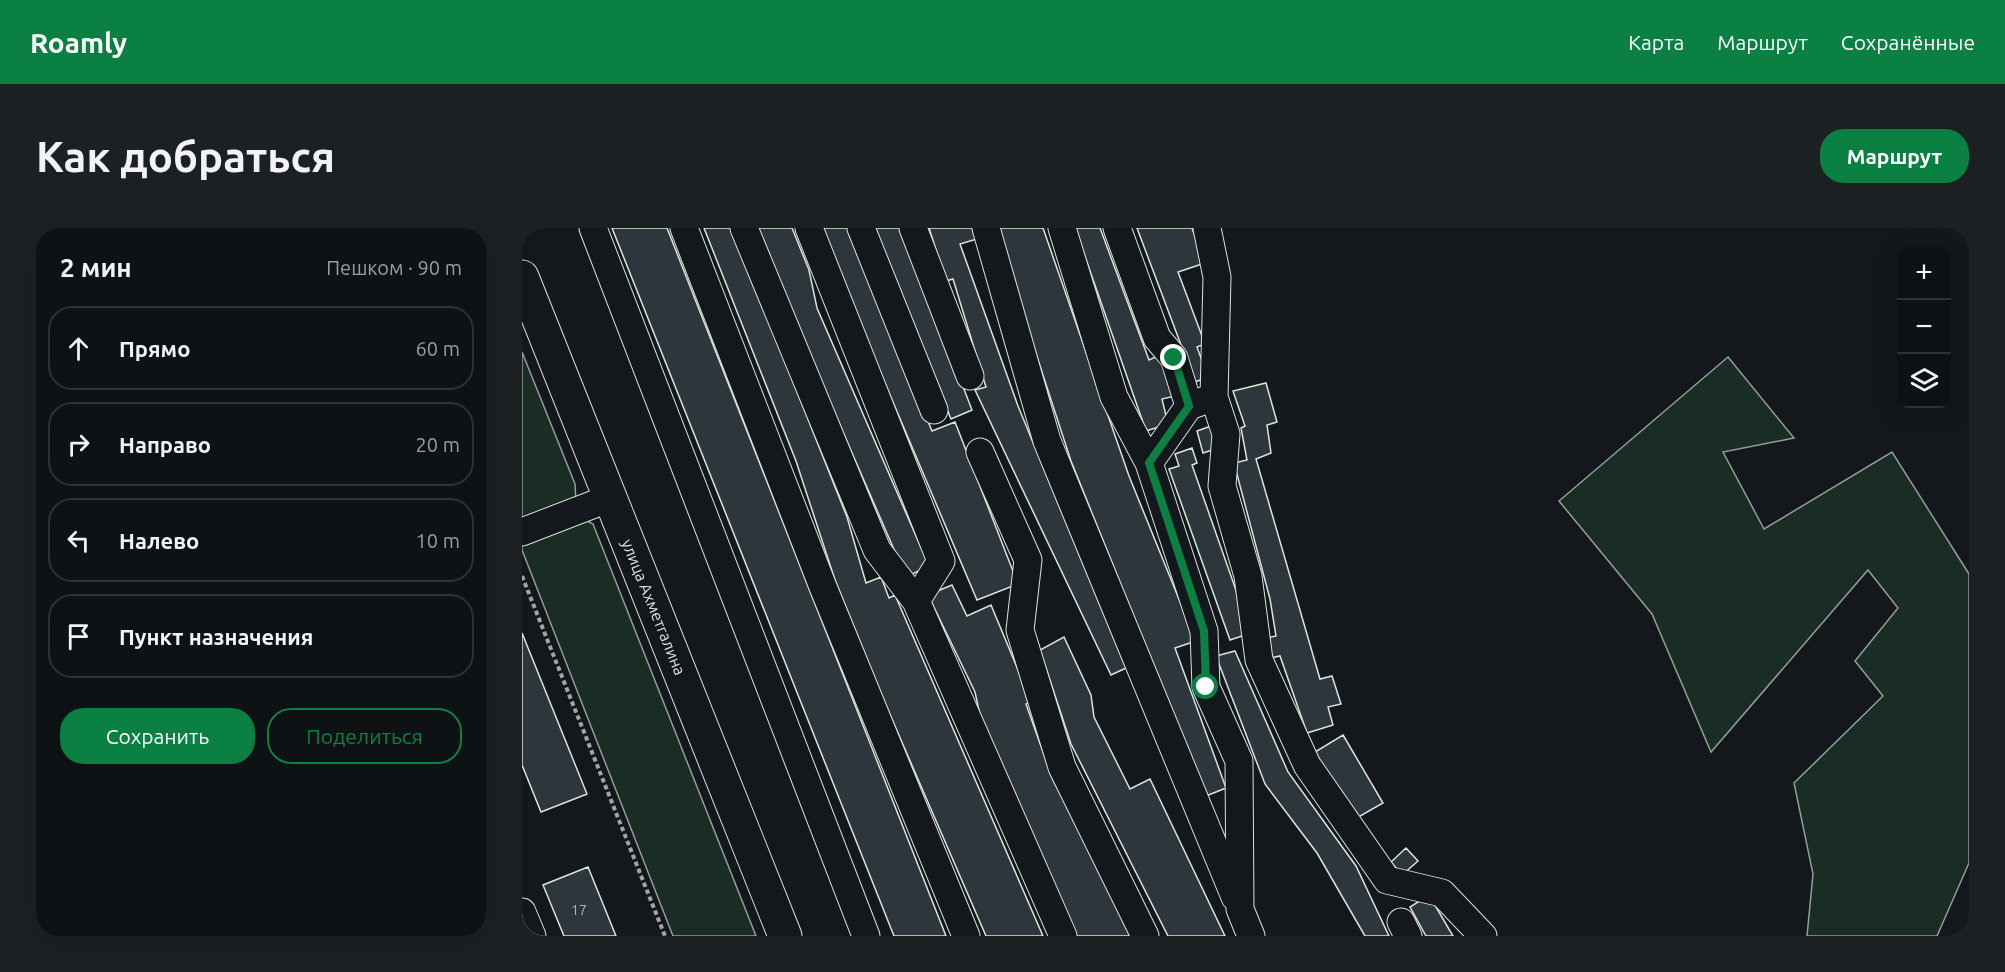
<!DOCTYPE html>
<html lang="ru">
<meta charset="utf-8">
<style>
body{margin:0;font-family:Ubuntu,sans-serif;background:#1d2022;color:#f1f3f6}
.controls{position:absolute;right:18px;top:18px;display:grid;overflow:hidden;border-radius:12px;box-shadow:0 6px 24px #0002}
.controls button{width:54px;height:54px;display:grid;place-items:center;padding:0;border:0;border-bottom:2px solid #2f3234;background:#0f1215;color:#f1f3f6;font:30px sans-serif}
.stop{position:absolute;width:18px;height:18px;margin:-14px;border:4px solid #0b8043;border-radius:50%;background:#fff}
.stop.end{background:#0b8043;border-color:#fff;box-shadow:0 2px 6px #0008}
.list{margin:0;padding:0;list-style:none}
h2{display:flex;justify-content:space-between;align-items:center;height:78px;margin:0;padding:0 24px;font-size:26px}
h2 small{font-size:20px;font-weight:400;color:#9b9ea0}
.list li{display:grid;grid-template-columns:39px 1fr auto;gap:18px;align-items:center;box-sizing:border-box;height:84px;margin:0 12px 12px;padding:0 12px;border:2px solid #2f3234;border-radius:24px}
.list b{display:block;font-size:22px;white-space:nowrap}
.list em{font-size:20px;font-style:normal;color:#9b9ea0}
.actions{display:flex;gap:12px;padding:18px 24px}
.actions a{flex:1;padding:14px 0;border:2px solid #0b8043;border-radius:24px;text-align:center;font-size:21px;color:#0b8043}
.actions .main{background:#0b8043;color:#fff}
.icon{flex:none;width:33px;height:33px;fill:none;stroke:currentColor;stroke-width:2;stroke-linecap:round;stroke-linejoin:round}
.map{position:relative;flex:none;width:1447px;height:708px;overflow:hidden;border-radius:24px}
header{display:flex;align-items:center;gap:36px;box-sizing:border-box;height:84px;padding:0 30px;background:#0b8043;color:#fff}
header strong{font-size:28px}
nav{display:flex;gap:33px;margin-inline-start:auto;font-size:21px}
.intro{display:flex;align-items:center;justify-content:space-between;box-sizing:border-box;height:144px;padding:0 36px}
h1{margin:0;font-size:42px}
.button{padding:15px 27px;border-radius:24px;background:#0b8043;color:#fff;font-size:21px;font-weight:700}
main{display:flex;gap:36px;padding:0 36px}
aside{flex:1;background:#0f1215;border-radius:24px;box-shadow:0 6px 24px #0002}
.map>svg:first-child{display:block}
</style>
<header>
<strong>Roamly</strong>
<nav><a>Карта</a><a>Маршрут</a><a>Сохранённые</a></nav>
</header>
<div class="intro"><h1>Как добраться</h1><a class="button">Маршрут</a></div>
<main>
<aside>
<h2>2 мин<small>Пешком · 90 m</small></h2>
<ul class="list">
<li><svg class="icon" aria-label="ahead" viewBox="0 0 24 24"><path d="M12 20V5M6 11l6-6 6 6"/></svg><div><b>Прямо</b></div><em>60 m</em></li>
<li><svg class="icon" aria-label="right" viewBox="0 0 24 24"><path d="M7 20v-9h11M14 6l5 5-5 5"/></svg><div><b>Направо</b></div><em>20 m</em></li>
<li><svg class="icon" aria-label="left" viewBox="0 0 24 24"><path d="M17 20v-9H6M10 6l-5 5 5 5"/></svg><div><b>Налево</b></div><em>10 m</em></li>
<li><svg class="icon" aria-label="arrive" viewBox="0 0 24 24"><path d="M6 21V4h12l-3 4 3 4H6"/></svg><div><b>Пункт назначения</b></div></li>
</ul>
<div class="actions"><a class="main">Сохранить</a><a>Поделиться</a></div>
</aside>
<div class="map">
<svg width="1447" height="708" viewBox="0 0 1447 708">
<rect width="100%" height="100%" fill="#14181c"/>
<!-- green -->
<path fill="#1a2d24" stroke="#939e99" stroke-width="1.5" d="M0,124L53,256L54,275L0,296Z
M1206,129L1272,210L1201,224L1242,301L1370,224L1447,346V635L1415,708H1285L1291,646L1272,555L1361,468L1333,433L1376,380L1346,342L1189,524L1130,386L1037,273Z
M56,288L71,296L234,708H151L0,322V311Z"/>
<!-- building -->
<path fill="#2c363c" stroke="#d8e6dc" stroke-width="1.5" d="M90,0H145L424,708H372Z
M182,0H210L325,289L344,355L359,349L367,370L373,367L521,708H464L356,459L313,352L274,233Z
M232,0H270L287,42L295,80L407,338L384,349Z
M297,0H326L410,203L433,194L496,356L455,372Z
M353,0H380L450,182L429,191Z
M407,0H452L455,11L438,16L496,178L604,440L589,447L453,162L464,159L431,51L424,53Z
M473,0H521L607,248L674,413L653,420L704,560L684,568L549,233Z
M553,0H578L627,132L640,126L653,168L640,171L646,196L624,203Z
M615,0H670L683,35L656,44L683,116L675,119L686,149L673,154Z
M744,155L755,194L745,197L749,225L734,231L798,451L810,448L819,476L806,479L811,497L785,505L758,428L749,430L745,410L754,408L748,371L712,235L725,232L719,200L723,198L711,163Z
M689,198L696,220L681,225L675,203Z
M670,220L675,235L670,237L729,405L708,412L647,241L657,238L653,226Z
M430,357L445,388L469,377L509,473L504,476L531,552L562,611L608,708H554L462,506L453,464L406,367Z
M0,405L65,566L19,584L0,537Z
M542,409L569,467L572,489L608,561L628,551L703,708H646L549,516L518,422Z
M713,423L766,544L834,638L867,708H843L795,625L743,556L694,428Z
M821,507L861,575L833,591L793,524Z
M884,620L896,633L880,647L869,634Z
M66,639L94,708H42L21,657Z
M907,667L931,708H904L888,679Z"/>
<g fill="none" stroke-linecap="round" stroke-linejoin="round">
<!-- minor casing -->
<g stroke="#d8e6dc" stroke-width="29">
<path id="minor" d="M71,0L344,708
M162,0L301,359L444,708
M222,0L355,322L394,373
M287,0L419,333L394,373L541,708
M339,0L412,182
M391,0L448,148
M464,0L525,213L713,669
M540,0L592,169L627,235
M595,0L635,110L652,130L667,178
M685,0L695,49L692,169L667,178L627,235L682,403L684,459L717,533L718,681L729,708
M692,169L704,206L700,258L726,348L737,432L785,537L865,652L920,665L961,708
M458,224L506,332L498,402L540,539L623,708
M0,304L88,270
M0,684L10,708
M879,694L886,708"/>
</g>
<!-- major casing -->
<g stroke="#d8e6dc" stroke-width="35">
<path id="major" d="M0,49L263,708"/>
</g>
<!-- path -->
<path stroke="#9da8a2" stroke-width="4" stroke-dasharray="4.5 3" stroke-linecap="butt" d="M0,348L143,708"/>
<!-- minor -->
<use href="#minor" stroke="#14181c" stroke-width="27"/>
<!-- major -->
<use href="#major" stroke="#14181c" stroke-width="33"/>
</g>
<g fill="none" stroke-linecap="round" stroke-linejoin="round">
<!-- route -->
<path stroke="#0b8043" stroke-width="8" d="M652,130L667,178L627,235L682,403L684,459"/>
</g>
<g text-anchor="middle" dominant-baseline="central" stroke-width="4.5" stroke-linejoin="round" paint-order="stroke">
<!-- number labels -->
<g font-size="14" fill="#adbab4">
<text x="57" y="682">17</text>
</g>
<!-- street labels -->
<g font-size="16" fill="#d8e6dc" stroke="#14181c">
<text transform="translate(132 379) rotate(68)">улица Ахметгалина</text>
</g>
</g>
</svg>
<div class="controls">
<button>+</button>
<button>−</button>
<button><svg class="icon" aria-label="layers" viewBox="0 0 24 24"><path d="M12 4l9 5-9 5-9-5zM3 14l9 5 9-5"/></svg></button>
</div>
<div class="stop" style="left:684px;top:459px"></div>
<div class="stop end" style="left:652px;top:130px"></div>
</div>
</main>
